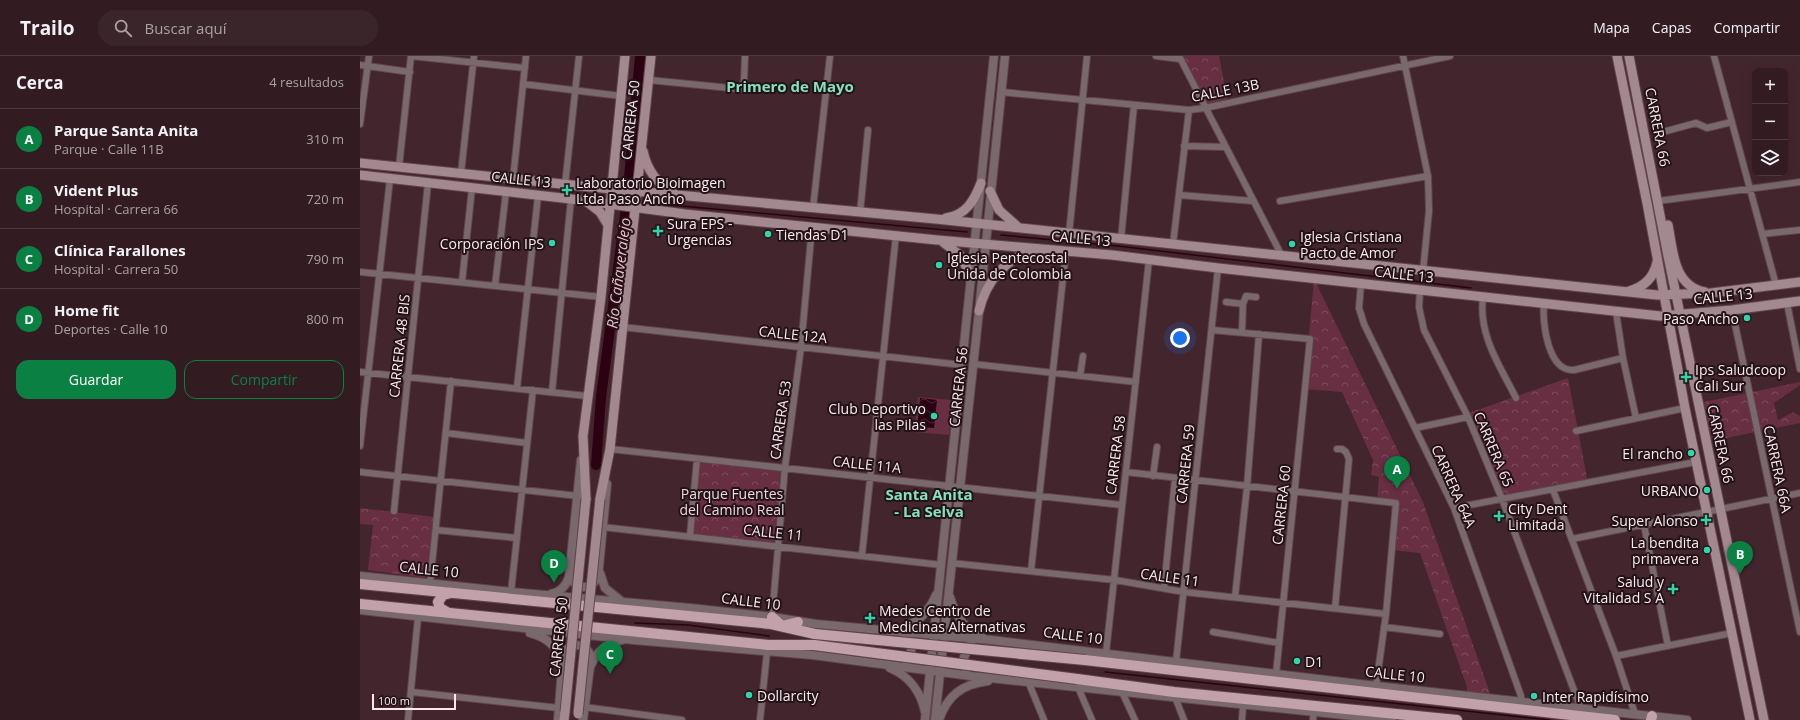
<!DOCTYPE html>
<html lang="es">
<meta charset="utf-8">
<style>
body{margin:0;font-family:"Open Sans",sans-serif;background:#3a252a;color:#f1f3f6}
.controls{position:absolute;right:12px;top:12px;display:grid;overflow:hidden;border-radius:8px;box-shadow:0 4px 16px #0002}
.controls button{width:36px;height:36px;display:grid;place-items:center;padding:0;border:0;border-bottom:1px solid #4d3a40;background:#321c22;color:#f1f3f6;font:20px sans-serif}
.scale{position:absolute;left:12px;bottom:10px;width:84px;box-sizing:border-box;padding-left:4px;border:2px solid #fde8ed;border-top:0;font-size:11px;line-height:14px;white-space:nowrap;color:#fde8ed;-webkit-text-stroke:3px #211317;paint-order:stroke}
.you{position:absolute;left:820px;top:282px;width:14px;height:14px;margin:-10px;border:3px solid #fff;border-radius:50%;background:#1a73e8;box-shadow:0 0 0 6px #1a73e833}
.badge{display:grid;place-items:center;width:26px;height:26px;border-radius:50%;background:#0b8043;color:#fff;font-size:13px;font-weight:700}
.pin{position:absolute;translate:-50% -33px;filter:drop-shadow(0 1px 2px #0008)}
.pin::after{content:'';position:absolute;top:21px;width:14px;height:12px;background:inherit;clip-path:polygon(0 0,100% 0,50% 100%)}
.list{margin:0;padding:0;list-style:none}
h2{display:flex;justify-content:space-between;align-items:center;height:52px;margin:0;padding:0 16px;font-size:17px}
h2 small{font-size:13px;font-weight:400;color:#a8a1a5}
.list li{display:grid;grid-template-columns:26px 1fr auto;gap:12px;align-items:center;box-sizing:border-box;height:60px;padding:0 16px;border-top:1px solid #4d3a40}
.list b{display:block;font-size:15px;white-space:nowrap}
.list p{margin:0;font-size:13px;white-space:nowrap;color:#a8a1a5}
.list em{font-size:13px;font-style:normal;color:#a8a1a5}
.actions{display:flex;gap:8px;padding:12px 16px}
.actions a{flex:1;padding:9px 0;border:1px solid #0b8043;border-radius:12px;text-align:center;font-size:14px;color:#0b8043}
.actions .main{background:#0b8043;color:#fff}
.icon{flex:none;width:22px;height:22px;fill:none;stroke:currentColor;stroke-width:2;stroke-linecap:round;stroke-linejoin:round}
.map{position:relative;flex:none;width:1440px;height:664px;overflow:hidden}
header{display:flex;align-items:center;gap:24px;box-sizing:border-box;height:56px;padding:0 20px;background:#321c22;border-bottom:1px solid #4d3a40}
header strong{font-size:19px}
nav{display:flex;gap:22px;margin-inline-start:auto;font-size:14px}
.search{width:280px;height:36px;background:#3a252a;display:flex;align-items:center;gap:10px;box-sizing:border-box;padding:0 14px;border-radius:22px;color:#a8a1a5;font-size:15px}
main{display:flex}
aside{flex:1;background:#321c22}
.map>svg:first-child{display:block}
</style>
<header>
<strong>Trailo</strong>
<div class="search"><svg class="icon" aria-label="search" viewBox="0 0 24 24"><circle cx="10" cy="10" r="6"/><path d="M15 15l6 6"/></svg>Buscar aquí</div>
<nav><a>Mapa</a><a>Capas</a><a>Compartir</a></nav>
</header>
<main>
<aside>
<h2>Cerca<small>4 resultados</small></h2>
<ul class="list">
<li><span class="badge">A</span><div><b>Parque Santa Anita</b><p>Parque · Calle 11B</p></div><em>310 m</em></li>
<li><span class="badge">B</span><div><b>Vident Plus</b><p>Hospital · Carrera 66</p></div><em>720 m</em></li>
<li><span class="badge">C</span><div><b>Clínica Farallones</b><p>Hospital · Carrera 50</p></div><em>790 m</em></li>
<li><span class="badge">D</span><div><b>Home fit</b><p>Deportes · Calle 10</p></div><em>800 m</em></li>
</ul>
<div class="actions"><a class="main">Guardar</a><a>Compartir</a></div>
</aside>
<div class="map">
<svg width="1440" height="664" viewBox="0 0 1440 664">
<defs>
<pattern id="park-crowns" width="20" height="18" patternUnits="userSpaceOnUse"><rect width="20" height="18" fill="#682e42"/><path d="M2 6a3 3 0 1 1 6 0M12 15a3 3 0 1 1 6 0" fill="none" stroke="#7e4c5e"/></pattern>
<pattern id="water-waves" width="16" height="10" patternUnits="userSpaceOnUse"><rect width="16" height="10" fill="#2c0213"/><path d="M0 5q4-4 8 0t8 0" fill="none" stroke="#4c2736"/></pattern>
</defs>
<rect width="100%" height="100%" fill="#43252e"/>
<!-- grass -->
<path fill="#682e42" d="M558,341L593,344L589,379L554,376Z"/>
<!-- park -->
<path fill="url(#park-crowns)" d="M819,0H859L868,47L845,52Z
M954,223L1063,446L1132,643L1108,640L1107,631L1060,497L1032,494L1036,447L1017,445L1019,421L1011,419L1013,404L982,336L944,333Z
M1208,322L1228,427L1142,443L1106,358Z
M1440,326V329L1414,347L1418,364L1433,356L1440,360V367L1352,385L1344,346Z
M337,403L425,411L419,489L330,480Z
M0,452L75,461L66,522L8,514L13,469L0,468Z"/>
<!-- water -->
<path fill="url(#water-waves)" d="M560,342L577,344L574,372L557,371Z"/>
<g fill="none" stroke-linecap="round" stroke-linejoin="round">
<!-- stream -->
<path stroke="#2c0213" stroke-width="1.5" d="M299,148L607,176
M641,179L758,190L1111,232
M275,567L328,569L409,580
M745,616L1190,664"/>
<!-- river -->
<path stroke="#2c0213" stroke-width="10" d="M236,409L241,341L267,144L280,0"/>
<!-- minor casing -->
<g stroke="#61444d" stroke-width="8">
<path id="minor" d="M796,0L820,3
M819,0L922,200
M1043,0L1068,120L1069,155L1063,215
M1354,0L1416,229
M0,9L50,16
M289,24L380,33L384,25L385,0
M163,28L261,40
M641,36L829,54L845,52L1090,0
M0,68L9,0
M1299,77L1336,67L1347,72L1372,66
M824,90L865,91
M39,111L51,0L165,12
M101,117L114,0
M153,123L166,0
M205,129L219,0
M819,139L893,145
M920,145L1068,120
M1298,145L1440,126
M453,152L470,0
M500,157L508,74
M709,178L727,0
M1402,178L1440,174
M761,183L774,49
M813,188L829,54
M0,216L241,241
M102,226L112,132
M1001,228L999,252L1004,268L1094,452L1161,640V646
M135,230L146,136
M1060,234L1059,251L1064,274L1108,361L1142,443L1221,653
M1123,241C1118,279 1140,310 1156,342
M866,246L883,248L882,276
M1427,247L1440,313
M883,248L886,240L896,241
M1184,248C1182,267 1188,316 1214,314L1263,302
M1372,254L1440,576
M1256,256L1263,302L1276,362
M262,271L602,309
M852,274L950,283L916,618
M613,308L776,326
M0,316L227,340
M720,320L723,300
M157,332L178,140
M192,336L211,143
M1055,372L1108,361
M1216,375L1325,352
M86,377L167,387
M0,390L30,123
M250,393L762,449
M0,416L218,440
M766,416L1036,447L1026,558L1016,630
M793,420L797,391
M1193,434L1256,600L1275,658
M1094,452L1336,406
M34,455L68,127
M1284,469L1308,590
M242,471L582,509
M76,474L157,482
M330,480L337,403
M1212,483L1440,437
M502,499L536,179
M591,507L755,524L824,536L1026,558
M671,515L706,195
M70,527L91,325
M804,532L815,422
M151,536L173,334
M875,541L887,431L899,278
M975,552L989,403L986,396L982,393H977
M412,561L425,411L441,291L452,171
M1024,571L1080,578
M853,576L919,587
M746,597L789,204
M1256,600L1372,577
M816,606L858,212
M668,625L684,664
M718,631L732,664
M52,636L199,652
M762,636L775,664
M815,641L824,664
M224,651L322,664
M48,664L58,561
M400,664L407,596
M882,664L883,649
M953,664L954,656"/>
</g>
<!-- tertiary casing -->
<g stroke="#61444d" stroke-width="10">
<path id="tertiary" d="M209,513C210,526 218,535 232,529L238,521L247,428
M240,517L245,532L260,544
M0,520L151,536L330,552L412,561L456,568L631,584L1016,630L1327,664
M191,538C201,536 206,530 209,521L221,404
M590,541C595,559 605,574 623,582
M0,554L274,584L453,599L611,620L1032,664
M537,573C555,570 569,556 576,539
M541,576C551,583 555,594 547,605
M170,577C186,581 198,590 201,607
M231,609C237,595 247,587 262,584
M530,612C549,620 561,636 565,656
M606,613L604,601L611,588
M198,664L203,599C210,584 229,587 231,603L223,664
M565,664L634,0
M575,664L619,255L645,0
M579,664C587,640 602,628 628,625"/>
</g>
<!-- secondary casing -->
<g stroke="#61444d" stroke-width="11">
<path id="secondary" d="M1257,0L1287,147L1325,352L1390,664
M1269,0L1308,200L1404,664
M283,95C287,114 298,129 315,138
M0,107L231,131L576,163L1297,239L1351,237L1440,226
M0,119L211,143L325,158L577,184L752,199L858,212L1300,260L1372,254L1440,245
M630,135L639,154L658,171
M227,146L240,156L248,169
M586,162C606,159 614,145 621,127
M1308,169C1313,194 1313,230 1345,236
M584,187L600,199L610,218
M1269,235C1284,231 1294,221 1297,206
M619,255C626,225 645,203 674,194
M226,443L223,380L241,241L265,0
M240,443L250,393L291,0
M204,664L205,656"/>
</g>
<!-- primary casing -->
<g stroke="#61444d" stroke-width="12">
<path id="primary" d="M0,528L411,568L455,578
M0,548L408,589H454
M87,556L80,552L78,546L83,539L91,537
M412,561L422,570L438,566
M725,604L1255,664
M717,623L814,636L1097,664
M1291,664L1292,660"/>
</g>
<!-- minor -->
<use href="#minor" stroke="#79696d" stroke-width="6"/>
<!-- tertiary -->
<use href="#tertiary" stroke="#79696d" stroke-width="8"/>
<!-- secondary -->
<use href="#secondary" stroke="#a2888f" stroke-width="9"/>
<!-- primary -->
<use href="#primary" stroke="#c2a1aa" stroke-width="10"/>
<!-- secondary-bridge casing -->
<g stroke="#61444d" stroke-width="11" stroke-linecap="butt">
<path id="secondary-bridge" d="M205,656L226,443
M218,658L240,443"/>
</g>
<!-- primary-bridge casing -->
<g stroke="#61444d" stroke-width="12" stroke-linecap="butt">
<path id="primary-bridge" d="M455,578L725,604
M454,589L717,623"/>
</g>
<!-- secondary-bridge -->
<use href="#secondary-bridge" stroke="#a2888f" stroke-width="9"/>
<!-- primary-bridge -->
<use href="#primary-bridge" stroke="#c2a1aa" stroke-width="10"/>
</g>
<!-- markers -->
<g fill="#33d4a8" stroke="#211317" stroke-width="1.5">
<path d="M205 128h4v4h4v4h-4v4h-4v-4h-4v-4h4z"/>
<path d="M296 169h4v4h4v4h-4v4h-4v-4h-4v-4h4z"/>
<circle cx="408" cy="178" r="4"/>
<circle cx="192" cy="187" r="4"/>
<circle cx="932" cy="188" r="4"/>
<circle cx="579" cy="209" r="4"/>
<circle cx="1387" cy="262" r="4"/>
<path d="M1324 315h4v4h4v4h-4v4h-4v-4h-4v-4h4z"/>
<circle cx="574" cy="360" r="4"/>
<circle cx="1331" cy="397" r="4"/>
<circle cx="1347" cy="434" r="4"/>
<path d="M1137 454h4v4h4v4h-4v4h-4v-4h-4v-4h4z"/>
<path d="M1344 458h4v4h4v4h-4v4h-4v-4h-4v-4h4z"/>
<circle cx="1347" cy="494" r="4"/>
<path d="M1311 527h4v4h4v4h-4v4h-4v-4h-4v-4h4z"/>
<path d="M508 556h4v4h4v4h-4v4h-4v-4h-4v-4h4z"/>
<circle cx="937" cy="605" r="4"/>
<circle cx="389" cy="639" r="4"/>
<circle cx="1174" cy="640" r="4"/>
</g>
<g text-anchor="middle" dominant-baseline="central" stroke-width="4" stroke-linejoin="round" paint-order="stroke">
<!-- street labels -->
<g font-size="14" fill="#fde8ed" stroke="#211317">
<text transform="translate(865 34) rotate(-11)">CALLE 13B</text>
<text transform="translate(270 64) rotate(-84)">CARRERA 50</text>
<text transform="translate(1298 71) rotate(79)">CARRERA 66</text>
<text transform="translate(161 123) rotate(6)">CALLE 13</text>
<text transform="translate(721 182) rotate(5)">CALLE 13</text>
<text transform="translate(1044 218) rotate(6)">CALLE 13</text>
<text transform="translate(1363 240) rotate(-6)">CALLE 13</text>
<text transform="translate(433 278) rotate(6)">CALLE 12A</text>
<text transform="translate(39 290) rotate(-84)">CARRERA 48 BIS</text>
<text transform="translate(598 331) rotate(-84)">CARRERA 56</text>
<text transform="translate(420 364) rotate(-82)">CARRERA 53</text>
<text transform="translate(1361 388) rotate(78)">CARRERA 66</text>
<text transform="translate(1134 393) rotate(67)">CARRERA 65</text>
<text transform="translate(755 399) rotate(-83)">CARRERA 58</text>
<text transform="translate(507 408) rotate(6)">CALLE 11A</text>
<text transform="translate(825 408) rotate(-84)">CARRERA 59</text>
<text transform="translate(1418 413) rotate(78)">CARRERA 66A</text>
<text transform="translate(1094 430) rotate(66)">CARRERA 64A</text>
<text transform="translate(921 449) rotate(-84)">CARRERA 60</text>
<text transform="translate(413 476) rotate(6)">CALLE 11</text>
<text transform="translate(69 513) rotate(6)">CALLE 10</text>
<text transform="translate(810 521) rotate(8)">CALLE 11</text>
<text transform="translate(391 545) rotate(7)">CALLE 10</text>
<text transform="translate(713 579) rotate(7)">CALLE 10</text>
<text transform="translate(198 581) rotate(-84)">CARRERA 50</text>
<text transform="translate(1035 618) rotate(6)">CALLE 10</text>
</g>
<!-- poi labels -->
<g font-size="14" fill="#fde8ed" stroke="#211317" text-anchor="start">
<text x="216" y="126">Laboratorio Bioimagen<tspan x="216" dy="16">Ltda Paso Ancho</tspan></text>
<text x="307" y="167">Sura EPS -<tspan x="307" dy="16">Urgencias</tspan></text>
<text x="416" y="178">Tiendas D1</text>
<text x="940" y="180">Iglesia Cristiana<tspan x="940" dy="16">Pacto de Amor</tspan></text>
<text x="184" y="187" text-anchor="end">Corporación IPS</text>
<text x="587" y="201">Iglesia Pentecostal<tspan x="587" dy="16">Unida de Colombia</tspan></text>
<text x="1379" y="262" text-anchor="end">Paso Ancho</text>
<text x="1335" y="313">Ips Saludcoop<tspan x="1335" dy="16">Cali Sur</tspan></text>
<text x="566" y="352" text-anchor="end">Club Deportivo<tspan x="566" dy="16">las Pilas</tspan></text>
<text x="1323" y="397" text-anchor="end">El rancho</text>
<text x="1339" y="434" text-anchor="end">URBANO</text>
<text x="1148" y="452">City Dent<tspan x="1148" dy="16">Limitada</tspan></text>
<text x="1338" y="464" text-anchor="end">Super Alonso</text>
<text x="1339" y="486" text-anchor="end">La bendita<tspan x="1339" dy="16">primavera</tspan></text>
<text x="1304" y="525" text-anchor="end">Salud y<tspan x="1304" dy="16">Vitalidad S A</tspan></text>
<text x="519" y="554">Medes Centro de<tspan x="519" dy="16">Medicinas Alternativas</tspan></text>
<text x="945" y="605">D1</text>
<text x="397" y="639">Dollarcity</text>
<text x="1182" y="640">Inter Rapidísimo</text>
</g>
<!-- park labels -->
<g font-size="14" fill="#f1d6dd" stroke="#211317">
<text x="372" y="437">Parque Fuentes<tspan x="372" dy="16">del Camino Real</tspan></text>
</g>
<!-- neighbourhood labels -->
<g font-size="15" font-weight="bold" fill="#86e1c1" stroke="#211317">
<text x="430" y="30">Primero de Mayo</text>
<text x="569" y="438">Santa Anita<tspan x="569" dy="17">- La Selva</tspan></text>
</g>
<!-- water labels -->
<g font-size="15" font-style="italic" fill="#f2bfcd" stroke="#211317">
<text transform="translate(258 217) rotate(-83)">Río Cañaveralejo</text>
</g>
</g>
</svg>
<div class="controls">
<button>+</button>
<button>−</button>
<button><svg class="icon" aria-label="layers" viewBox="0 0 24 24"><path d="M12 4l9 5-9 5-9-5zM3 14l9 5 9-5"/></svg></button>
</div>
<div class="scale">100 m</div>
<div class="you"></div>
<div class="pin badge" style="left:1037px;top:433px">A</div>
<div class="pin badge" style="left:1380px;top:518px">B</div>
<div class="pin badge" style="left:250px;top:618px">C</div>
<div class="pin badge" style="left:194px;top:527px">D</div>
</div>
</main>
